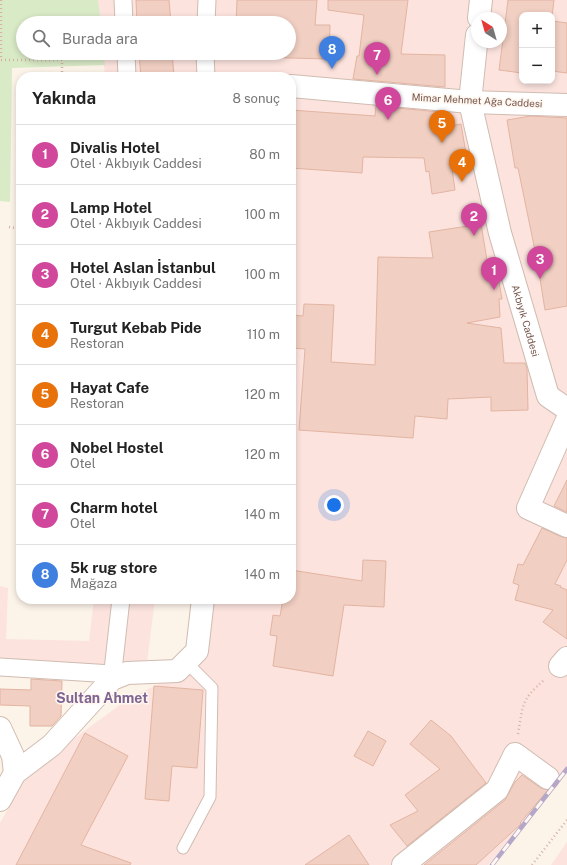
<!DOCTYPE html>
<html lang="tr">
<meta charset="utf-8">
<style>
body{margin:0;font-family:"Public Sans",sans-serif;background:#f2f2f2;color:#222}
.controls{position:absolute;right:12px;top:12px;display:grid;overflow:hidden;border-radius:8px;box-shadow:0 2px 6px #0003}
.controls button{width:36px;height:36px;display:grid;place-items:center;padding:0;border:0;border-bottom:1px solid #e0e0e0;background:#fff;color:#222;font:20px sans-serif}
.compass{position:absolute;left:471px;top:12px;width:36px;height:36px;border-radius:50%;background:#fff;box-shadow:0 2px 6px #0003;rotate:323deg}
.you{position:absolute;left:334px;top:505px;width:14px;height:14px;margin:-10px;border:3px solid #fff;border-radius:50%;background:#1a73e8;box-shadow:0 0 0 6px #1a73e833}
.badge{display:grid;place-items:center;width:26px;height:26px;border-radius:50%;background:#e26353;color:#fff;font-size:13px;font-weight:700}
.pin{position:absolute;translate:-50% -33px;filter:drop-shadow(0 1px 2px #0008)}
.pin::after{content:'';position:absolute;top:21px;width:14px;height:12px;background:inherit;clip-path:polygon(0 0,100% 0,50% 100%)}
.list{margin:0;padding:0;list-style:none}
h2{display:flex;justify-content:space-between;align-items:center;height:52px;margin:0;padding:0 16px;font-size:17px}
h2 small{font-size:13px;font-weight:400;color:#767676}
.list li{display:grid;grid-template-columns:26px 1fr auto;gap:12px;align-items:center;box-sizing:border-box;height:60px;padding:0 16px;border-top:1px solid #e0e0e0}
.list b{display:block;font-size:15px;white-space:nowrap}
.list p{margin:0;font-size:13px;white-space:nowrap;color:#767676}
.list em{font-size:13px;font-style:normal;color:#767676}
.icon{flex:none;width:22px;height:22px;fill:none;stroke:currentColor;stroke-width:2;stroke-linecap:round;stroke-linejoin:round}
.map{position:relative;flex:none;width:567px;height:865px;overflow:hidden}
.search{position:absolute;background:#fff;box-shadow:0 2px 6px #0003;left:16px;top:16px;width:280px;height:44px;display:flex;align-items:center;gap:10px;box-sizing:border-box;padding:0 14px;border-radius:22px;color:#767676;font-size:15px}
.panel{position:absolute;background:#fff;box-shadow:0 2px 6px #0003;left:16px;top:72px;width:280px;height:532px;border-radius:16px}
.map>svg:first-child{display:block}
</style>
<div class="map">
<svg width="567" height="865" viewBox="0 0 567 865">
<rect width="100%" height="100%" fill="#fcf3e9"/>
<!-- commercial -->
<path fill="#fce3de" fill-rule="evenodd" d="M98,0H471L461,89L291,80V77H246L179,73L177,77H105L103,53H289V23H101Z
M489,0H567V400L555,394L477,109L484,42H501V18H487ZM522,15H552V81H522Z
M291,94L463,108L541,401L567,413V769L488,865H0V823L30,771L128,699L203,662L212,599H291Z
M0,586L8,588L6,639L89,641L94,599H155L147,662L113,666L0,667Z
M567,842V865H551Z"/>
<!-- green -->
<path fill="#d9eac7" d="M0,0H98L101,23H23V53H103L105,65L12,68L10,202L0,201Z"/>
<!-- building -->
<path fill="#f1cfc2" stroke="#e3b4a2" d="M136,0H169L171,23H137Z
M237,0H317L315,25H330L329,59L251,57L246,53H289V23H236Z
M328,0H408L401,54L445,55V87L353,79L357,56H359L364,15L328,10Z
M508,0H554L552,17V15H522V73L499,70Z
M552,21L567,23V73L552,71Z
M139,53H172L174,75L141,77Z
M376,106L450,113L451,126L461,124L468,165L452,168L455,190L432,194L429,171L426,172L424,158L363,157L362,173L291,168V110L375,116Z
M531,116L567,118V306L545,310L537,260L518,168H515L507,120Z
M481,224L488,266L496,265L502,299H499L500,317L467,323L501,328L504,363H525L527,369L528,410L491,411V397L448,399L447,419L415,416L413,438L299,430L305,349L291,348V315L303,316L304,304L334,305L331,362L375,365L378,257L433,258L429,232Z
M567,480V512L554,506Z
M542,528L562,537L567,538V560L555,584L561,586L560,587L567,590V639L543,622L553,610L515,600L519,585L513,583L518,564L523,565Z
M363,560L386,561L384,607L344,605L333,676L273,666L277,636L270,635L273,615L280,616L283,599H291V570L362,581Z
M31,679L62,681L61,716L52,726H30V706L0,705V689L31,690Z
M154,686L203,690L197,768L172,766L169,801L145,799Z
M431,720L451,736L486,783L407,846L390,825L418,811L405,795L440,769L410,744Z
M368,731L386,741L373,766L354,756Z
M85,733L128,756L81,845L131,863L130,865H16Z
M522,775L541,788L548,790L520,823L521,824L476,865H424L505,800L515,782Z
M349,835L369,865H305L333,846Z"/>
<g fill="none" stroke-linecap="round" stroke-linejoin="round">
<!-- service casing -->
<g stroke="#d0bcb1" stroke-width="13">
<path id="service" d="M183,848L210,797L212,688L186,662"/>
</g>
<!-- pedestrian casing -->
<g stroke="#d0bcb1" stroke-width="19">
<path id="pedestrian" d="M123,0L124,23
M206,23L207,0
M126,53L127,77
M205,53L206,77
M0,667L112,674
M112,679L121,599"/>
</g>
<!-- minor casing -->
<g stroke="#d0bcb1" stroke-width="24">
<path id="minor" d="M470,102L567,105
M567,420L528,508L567,526
M560,666L567,658
M0,728L13,756L15,773
M403,865L497,790L515,754L548,778"/>
</g>
<!-- tertiary casing -->
<g stroke="#d0bcb1" stroke-width="24">
<g id="tertiary">
<path d="M479,18L481,0"/>
<path id="s1" d="M477,35L470,102L500,233L548,396L567,409"/>
<path d="M291,86L470,102"/>
<path d="M0,800L15,773L52,745L112,679L127,673L177,671L197,651L203,599"/>
</g>
</g>
<!-- path -->
<path stroke="#d6b2a4" stroke-width="2.5" stroke-dasharray="1 3" stroke-linecap="butt" d="M1,0V60H62V77
M9,227L21,229
M518,734C523,705 521,700 544,680
M532,865L567,820"/>
<!-- service -->
<use href="#service" stroke="#fff" stroke-width="11"/>
<!-- pedestrian -->
<use href="#pedestrian" stroke="#fff" stroke-width="17"/>
<!-- minor -->
<use href="#minor" stroke="#fff" stroke-width="22"/>
<!-- tertiary -->
<use href="#tertiary" stroke="#fff" stroke-width="22"/>
<!-- rail casing -->
<g stroke="#b4a7c7" stroke-width="4.5">
<path id="rail" d="M492,865L567,769"/>
</g>
<!-- rail -->
<use href="#rail" stroke="#fff7f0" stroke-width="3" stroke-dasharray="9" stroke-linecap="butt"/>
</g>
<g text-anchor="middle" dominant-baseline="central" stroke-width="3" stroke-linejoin="round" paint-order="stroke">
<!-- street labels -->
<g font-size="10" fill="#76574d" stroke="#fff7f0">
<text transform="translate(477 100) rotate(3)">Mimar Mehmet Ağa Caddesi</text>
<text stroke="none"><textPath href="#s1" startOffset="293">Akbıyık Caddesi</textPath></text>
</g>
<!-- district labels -->
<g font-size="14" font-weight="bold" fill="#7e6592" stroke="#fff7f0">
<text x="102" y="698">Sultan Ahmet</text>
</g>
</g>
</svg>
<div class="controls">
<button>+</button>
<button>−</button>
</div>
<svg class="compass" viewBox="-18 -18 36 36"><path d="M0-13l5 13h-10z" fill="#e53935"/><path d="M0 13l5-13h-10z" fill="#767676"/></svg>
<div class="you"></div>
<div class="pin badge" style="left:494px;top:290px;background:#d1479c">1</div>
<div class="pin badge" style="left:474px;top:236px;background:#d1479c">2</div>
<div class="pin badge" style="left:540px;top:279px;background:#d1479c">3</div>
<div class="pin badge" style="left:462px;top:182px;background:#e8710a">4</div>
<div class="pin badge" style="left:442px;top:143px;background:#e8710a">5</div>
<div class="pin badge" style="left:388px;top:120px;background:#d1479c">6</div>
<div class="pin badge" style="left:377px;top:75px;background:#d1479c">7</div>
<div class="pin badge" style="left:332px;top:69px;background:#3f7fe0">8</div>
<div class="search"><svg class="icon" aria-label="search" viewBox="0 0 24 24"><circle cx="10" cy="10" r="6"/><path d="M15 15l6 6"/></svg>Burada ara</div>
<section class="panel">
<h2>Yakında<small>8 sonuç</small></h2>
<ul class="list">
<li><span class="badge" style="background:#d1479c">1</span><div><b>Divalis Hotel</b><p>Otel · Akbıyık Caddesi</p></div><em>80 m</em></li>
<li><span class="badge" style="background:#d1479c">2</span><div><b>Lamp Hotel</b><p>Otel · Akbıyık Caddesi</p></div><em>100 m</em></li>
<li><span class="badge" style="background:#d1479c">3</span><div><b>Hotel Aslan İstanbul</b><p>Otel · Akbıyık Caddesi</p></div><em>100 m</em></li>
<li><span class="badge" style="background:#e8710a">4</span><div><b>Turgut Kebab Pide</b><p>Restoran</p></div><em>110 m</em></li>
<li><span class="badge" style="background:#e8710a">5</span><div><b>Hayat Cafe</b><p>Restoran</p></div><em>120 m</em></li>
<li><span class="badge" style="background:#d1479c">6</span><div><b>Nobel Hostel</b><p>Otel</p></div><em>120 m</em></li>
<li><span class="badge" style="background:#d1479c">7</span><div><b>Charm hotel</b><p>Otel</p></div><em>140 m</em></li>
<li><span class="badge" style="background:#3f7fe0">8</span><div><b>5k rug store</b><p>Mağaza</p></div><em>140 m</em></li>
</ul>
</section>
</div>
